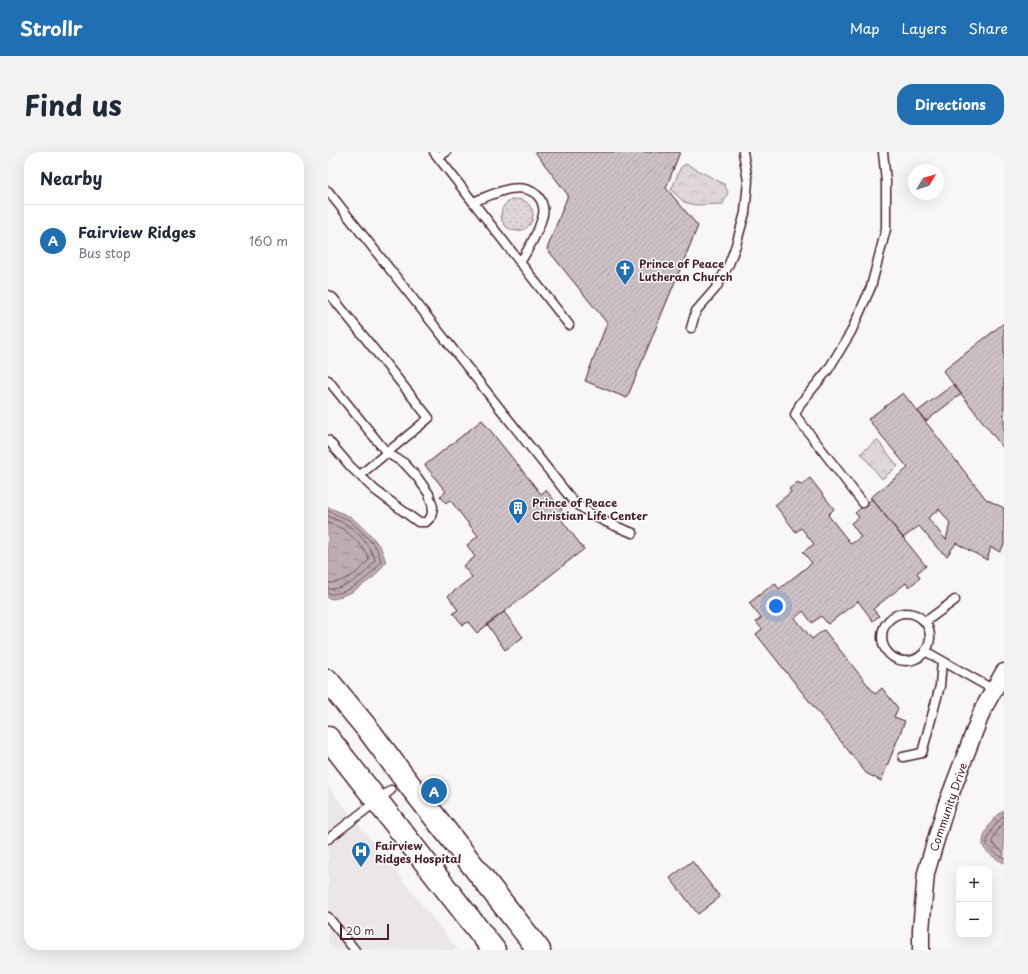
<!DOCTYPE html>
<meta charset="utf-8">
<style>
body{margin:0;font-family:"Playpen Sans",sans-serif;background:#f2f2f3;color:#1f2937}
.controls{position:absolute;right:12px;bottom:12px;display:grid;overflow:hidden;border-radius:8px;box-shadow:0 4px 16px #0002}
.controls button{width:36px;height:36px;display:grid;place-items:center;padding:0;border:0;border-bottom:1px solid #e0e1e3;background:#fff;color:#1f2937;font:20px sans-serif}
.compass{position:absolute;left:580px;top:12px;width:36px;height:36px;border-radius:50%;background:#fff;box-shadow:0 4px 16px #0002;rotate:52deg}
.scale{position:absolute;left:12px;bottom:10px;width:49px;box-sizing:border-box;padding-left:4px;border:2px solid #4a1f2b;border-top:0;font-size:11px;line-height:14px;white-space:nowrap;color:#4a1f2b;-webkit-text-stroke:3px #fff;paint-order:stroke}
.you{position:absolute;left:448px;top:454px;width:14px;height:14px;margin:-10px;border:3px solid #fff;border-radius:50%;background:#1a73e8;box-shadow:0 0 0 6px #1a73e833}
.badge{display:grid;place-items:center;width:26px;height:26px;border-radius:50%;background:#1f6fb2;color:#fff;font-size:13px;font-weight:700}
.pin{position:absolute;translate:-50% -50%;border:2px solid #fff;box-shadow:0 1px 4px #0006}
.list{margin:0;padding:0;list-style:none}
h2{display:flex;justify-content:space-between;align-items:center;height:52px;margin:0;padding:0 16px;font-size:17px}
h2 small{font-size:13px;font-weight:400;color:#747a83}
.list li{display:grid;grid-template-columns:26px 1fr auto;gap:12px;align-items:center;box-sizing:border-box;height:72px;padding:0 16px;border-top:1px solid #e0e1e3}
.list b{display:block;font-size:15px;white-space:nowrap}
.list p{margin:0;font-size:13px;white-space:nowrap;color:#747a83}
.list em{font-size:13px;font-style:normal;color:#747a83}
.map{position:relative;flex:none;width:676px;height:798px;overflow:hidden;border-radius:16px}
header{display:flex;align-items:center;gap:24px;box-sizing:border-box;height:56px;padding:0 20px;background:#1f6fb2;color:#fff}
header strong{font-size:19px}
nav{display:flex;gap:22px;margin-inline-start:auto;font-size:14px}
.intro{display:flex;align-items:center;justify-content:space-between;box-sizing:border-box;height:96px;padding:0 24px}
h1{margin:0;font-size:28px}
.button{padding:10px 18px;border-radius:16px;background:#1f6fb2;color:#fff;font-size:14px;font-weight:700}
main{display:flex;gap:24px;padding:0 24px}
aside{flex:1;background:#fff;border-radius:16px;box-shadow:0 4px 16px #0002}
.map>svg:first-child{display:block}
</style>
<header>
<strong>Strollr</strong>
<nav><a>Map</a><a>Layers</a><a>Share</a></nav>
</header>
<div class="intro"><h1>Find us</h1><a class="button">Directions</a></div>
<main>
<aside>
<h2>Nearby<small></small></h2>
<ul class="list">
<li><span class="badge">A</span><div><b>Fairview Ridges</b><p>Bus stop</p></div><em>160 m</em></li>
</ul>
</aside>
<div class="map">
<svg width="676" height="798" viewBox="0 0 676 798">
<defs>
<pattern id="grass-dots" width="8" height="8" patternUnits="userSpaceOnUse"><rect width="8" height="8" fill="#ded6d9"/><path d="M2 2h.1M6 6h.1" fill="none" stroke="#c0b7ba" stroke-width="1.8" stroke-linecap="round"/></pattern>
<pattern id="park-crowns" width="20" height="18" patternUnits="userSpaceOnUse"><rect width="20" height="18" fill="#ded6d9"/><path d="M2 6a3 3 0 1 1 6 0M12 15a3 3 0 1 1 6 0" fill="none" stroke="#c0b7ba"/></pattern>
<pattern id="water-ripples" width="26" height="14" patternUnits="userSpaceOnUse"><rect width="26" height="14" fill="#bdadb0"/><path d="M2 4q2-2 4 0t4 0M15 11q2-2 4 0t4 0" fill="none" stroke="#9c8c8f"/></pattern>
<pattern id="building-hatch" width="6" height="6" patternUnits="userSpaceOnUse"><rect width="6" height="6" fill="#cdc1c4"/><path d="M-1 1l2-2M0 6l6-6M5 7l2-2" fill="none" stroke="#b2a5a9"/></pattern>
</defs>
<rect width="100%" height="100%" fill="#f8f6f7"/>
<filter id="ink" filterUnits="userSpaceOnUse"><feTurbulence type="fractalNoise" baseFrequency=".025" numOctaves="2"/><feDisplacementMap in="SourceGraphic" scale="8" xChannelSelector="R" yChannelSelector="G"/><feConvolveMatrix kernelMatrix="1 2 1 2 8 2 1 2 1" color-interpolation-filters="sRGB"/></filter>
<g filter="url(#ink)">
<!-- built -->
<path fill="#ebe6e8" d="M0,634L130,798H0Z"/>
<!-- grass -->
<path fill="url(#grass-dots)" stroke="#947a82" d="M173 63a16 16 0 1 1 32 0a16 16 0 1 1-32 0Z"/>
<!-- park -->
<path fill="url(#park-crowns)" stroke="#947a82" d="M358,12L396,32L400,40L395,52L367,53L356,50L343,38L353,15Z
M549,288L570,314L554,327L533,301Z"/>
<!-- water -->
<path fill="url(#water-ripples)" stroke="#8f747b" d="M0,355L23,365L41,381L53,396L58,410L46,425L24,440L6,447L0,446Z
M676,659V711C670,708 659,701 656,696C651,685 666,663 676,659Z"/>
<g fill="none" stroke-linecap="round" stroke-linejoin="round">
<!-- shore -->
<path stroke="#785860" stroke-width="1" d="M0,359L21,368L38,384L49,397L53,409C43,425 19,444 0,442
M0,364C6,367 12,369 18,372C29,378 43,395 47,408C39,422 17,438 0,437
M0,371C5,373 11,375 15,377C23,383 38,397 41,407C34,419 14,432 0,431
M676,664C670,667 656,687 660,694C663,699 671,704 676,706
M676,670L669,679L664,689L665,692L676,701"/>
</g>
<!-- building -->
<path fill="url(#building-hatch)" stroke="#4a1f2b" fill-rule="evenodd" d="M207,0H352L338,36L370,74L299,246L257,229L279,171L219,97L240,43Z
M676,171V297L615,219Z
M626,232L633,242L598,269L590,259Z
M575,241L658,347L676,356V393L672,400L663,395L659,408L628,391L619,404L611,398L591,374L575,386L544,347L542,346L580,316L540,267ZM611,357L622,371L618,388L600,366Z
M154,268L213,342L218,338L234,358L229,362L256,397L149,481L140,470L135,473L125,461L130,458L120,444L144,425L135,414L147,405L139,393L150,384L122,348L118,351L112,344L118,340L97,313Z
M482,326L506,357L500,363L523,392L533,385L523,371L531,365L527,361L544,347L598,414L589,421L592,426L581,435L578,431L545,457L551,464L545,469L530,449L500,472L493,464L484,471L475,459L467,466L484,487L496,478L547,542L554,536L570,556L566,565L577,569L553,629L538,621L428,482L434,477L428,470L433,466L421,451L447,431L451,437L484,411L475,400L486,392L473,376L468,380L447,353L463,340L461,337L470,330L473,333Z
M176,460L195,485L177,498L159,472Z
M364,709L392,745L370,762L342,726Z"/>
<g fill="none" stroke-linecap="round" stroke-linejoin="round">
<!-- lane casing -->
<g stroke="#4a1f2b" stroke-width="11">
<path id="lane" d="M106,0L241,173
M110,5L118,0
M0,39L245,349C266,366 281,372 305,381
M145,50C164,43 191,27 209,43C215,49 217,59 214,66C210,82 200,97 192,111
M0,143L5,146L101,266L32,323
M363,176L368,159L388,136L401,112L408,93L417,61L420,29L415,0
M0,228L59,301L76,311L89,325L101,342L105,355L103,365L98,370H90L47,338L22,314L0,288
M535,351L467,263L472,252L500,218L523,180L543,135L558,77V30L555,0
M554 485a24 24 0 1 1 48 0a24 24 0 1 1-48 0Z
M597,470L627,448
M597,499L666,538
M575,605L594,601L612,534L614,509
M0,687L63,638
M0,765L27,798"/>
</g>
<!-- street casing -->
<g stroke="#4a1f2b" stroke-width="19">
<path id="street" d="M593,798V778L598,721L618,654L655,557L676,520"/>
</g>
<!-- secondary casing -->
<g stroke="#4a1f2b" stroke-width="25">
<path id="secondary" d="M0,529L42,580L77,627L211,798
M0,586L166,798"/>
</g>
<!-- lane -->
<use href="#lane" stroke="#fff" stroke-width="8"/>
<!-- street -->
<use href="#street" stroke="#fff" stroke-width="16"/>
<!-- secondary -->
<use href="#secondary" stroke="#fff" stroke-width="22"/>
</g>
</g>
<!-- icons -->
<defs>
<g id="church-pin" transform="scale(1)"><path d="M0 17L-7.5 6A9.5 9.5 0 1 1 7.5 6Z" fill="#1f6fb2" stroke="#fff"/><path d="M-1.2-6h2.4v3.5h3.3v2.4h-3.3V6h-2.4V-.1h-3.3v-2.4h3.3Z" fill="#fff"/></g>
<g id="building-pin" transform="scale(1)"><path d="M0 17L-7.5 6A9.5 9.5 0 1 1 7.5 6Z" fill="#1f6fb2" stroke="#fff"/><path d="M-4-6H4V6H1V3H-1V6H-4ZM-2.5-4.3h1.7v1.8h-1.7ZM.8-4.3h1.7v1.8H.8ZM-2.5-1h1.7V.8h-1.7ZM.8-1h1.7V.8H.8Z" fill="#fff"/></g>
<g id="hospital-pin" transform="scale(1)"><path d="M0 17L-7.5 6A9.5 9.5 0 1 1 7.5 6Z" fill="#1f6fb2" stroke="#fff"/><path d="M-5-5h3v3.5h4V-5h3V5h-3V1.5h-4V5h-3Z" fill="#fff"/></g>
</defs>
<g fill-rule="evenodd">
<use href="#church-pin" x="297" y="117"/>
<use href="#building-pin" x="190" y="356"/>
<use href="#hospital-pin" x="33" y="699"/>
</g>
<g text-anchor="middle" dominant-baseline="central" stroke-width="3" stroke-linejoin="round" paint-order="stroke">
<!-- poi labels -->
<g font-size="11" font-weight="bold" fill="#4a1f2b" stroke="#fff" text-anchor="start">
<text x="311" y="111">Prince of Peace<tspan x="311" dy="13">Lutheran Church</tspan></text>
<text x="204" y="350">Prince of Peace<tspan x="204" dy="13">Christian Life Center</tspan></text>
<text x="47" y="693">Fairview<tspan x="47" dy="13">Ridges Hospital</tspan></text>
</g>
<!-- street labels -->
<g font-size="11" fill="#4a1f2b" stroke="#fff">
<text transform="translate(620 655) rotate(-71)">Community Drive</text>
</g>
</g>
</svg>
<div class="controls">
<button>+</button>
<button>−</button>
</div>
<svg class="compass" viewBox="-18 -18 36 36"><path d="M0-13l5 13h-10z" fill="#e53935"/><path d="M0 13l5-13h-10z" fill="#747a83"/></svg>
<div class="scale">20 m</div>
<div class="you"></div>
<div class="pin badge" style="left:106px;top:639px">A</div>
</div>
</main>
